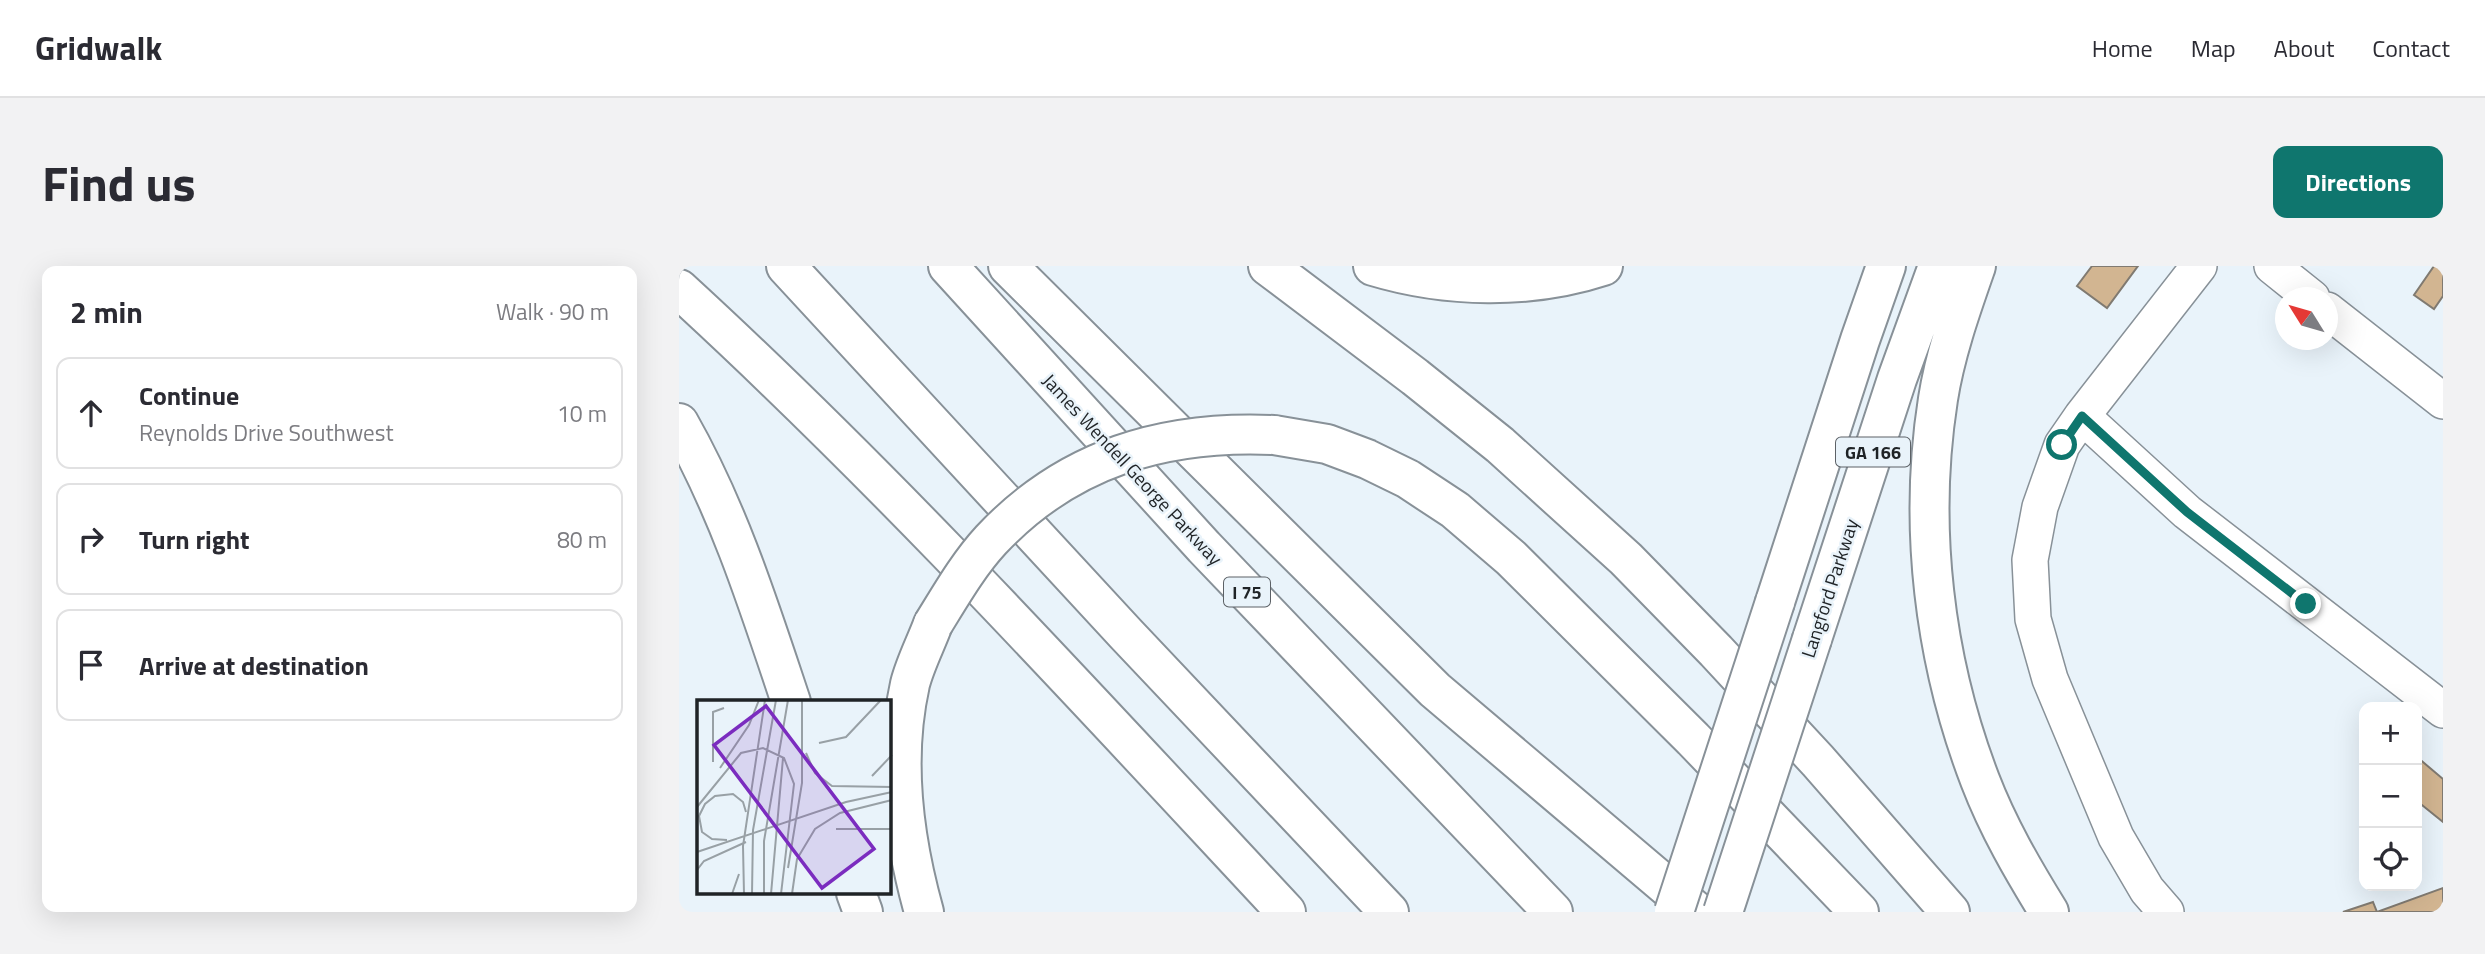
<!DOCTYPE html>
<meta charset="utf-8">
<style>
body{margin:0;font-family:"Titillium Web",sans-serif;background:#f2f2f3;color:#2b2b33}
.controls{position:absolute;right:21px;bottom:21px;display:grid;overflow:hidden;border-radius:14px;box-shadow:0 7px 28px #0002}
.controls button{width:63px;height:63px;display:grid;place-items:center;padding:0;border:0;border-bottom:2px solid #e1e1e2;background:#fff;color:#2b2b33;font:35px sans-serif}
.compass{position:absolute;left:1596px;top:21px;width:63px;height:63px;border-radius:50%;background:#fff;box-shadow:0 7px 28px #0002;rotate:307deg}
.stop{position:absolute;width:21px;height:21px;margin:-16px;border:5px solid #0f766e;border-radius:50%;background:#fff}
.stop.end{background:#0f766e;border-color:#fff;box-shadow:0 2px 7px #0008}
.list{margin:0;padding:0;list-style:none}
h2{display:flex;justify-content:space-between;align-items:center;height:91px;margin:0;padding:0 28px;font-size:30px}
h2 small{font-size:23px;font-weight:400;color:#7c7c81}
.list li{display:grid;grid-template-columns:46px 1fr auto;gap:21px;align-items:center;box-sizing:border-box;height:112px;margin:0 14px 14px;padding:0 14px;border:2px solid #e1e1e2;border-radius:14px}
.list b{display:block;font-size:26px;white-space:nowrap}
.list p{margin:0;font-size:23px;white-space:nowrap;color:#7c7c81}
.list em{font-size:23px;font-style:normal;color:#7c7c81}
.icon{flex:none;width:38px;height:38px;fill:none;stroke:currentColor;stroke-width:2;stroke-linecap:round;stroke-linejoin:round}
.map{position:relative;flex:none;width:1764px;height:646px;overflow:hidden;border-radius:14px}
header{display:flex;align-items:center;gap:42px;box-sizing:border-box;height:98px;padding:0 35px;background:#fff;border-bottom:2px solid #e1e1e2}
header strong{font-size:33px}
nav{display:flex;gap:38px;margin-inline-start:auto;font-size:24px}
.intro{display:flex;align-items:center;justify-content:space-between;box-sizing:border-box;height:168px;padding:0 42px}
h1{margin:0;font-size:49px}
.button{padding:18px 32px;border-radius:14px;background:#0f766e;color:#fff;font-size:24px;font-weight:700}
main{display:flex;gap:42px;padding:0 42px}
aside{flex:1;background:#fff;border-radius:14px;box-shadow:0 7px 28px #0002}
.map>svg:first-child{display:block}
</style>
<header>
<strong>Gridwalk</strong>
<nav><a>Home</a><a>Map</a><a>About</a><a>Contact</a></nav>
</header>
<div class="intro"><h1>Find us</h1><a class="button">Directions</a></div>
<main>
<aside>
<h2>2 min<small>Walk · 90 m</small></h2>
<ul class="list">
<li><svg class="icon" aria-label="ahead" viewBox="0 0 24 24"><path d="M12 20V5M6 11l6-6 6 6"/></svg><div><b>Continue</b><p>Reynolds Drive Southwest</p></div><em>10 m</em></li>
<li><svg class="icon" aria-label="right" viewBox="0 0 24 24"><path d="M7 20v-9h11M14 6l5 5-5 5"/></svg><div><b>Turn right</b></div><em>80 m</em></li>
<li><svg class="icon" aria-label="arrive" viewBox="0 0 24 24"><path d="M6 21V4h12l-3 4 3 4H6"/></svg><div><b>Arrive at destination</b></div></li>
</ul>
</aside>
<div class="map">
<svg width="1764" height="646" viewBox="0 0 1764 646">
<rect width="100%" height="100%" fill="#e9f3fa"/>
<!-- building -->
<path fill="#d2b591" stroke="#807a71" stroke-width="2" d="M1413,0H1459L1428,42L1398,20Z
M1755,0H1764V30L1755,43L1735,29Z
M1738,491L1764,513V556L1738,535Z
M1764,622V646H1698Z
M1694,636L1698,646H1664Z"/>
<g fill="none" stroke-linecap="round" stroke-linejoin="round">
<!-- minor casing -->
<g stroke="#889198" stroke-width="38">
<path id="minor" d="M1593,0L1633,32
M1648,44L1764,135
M1403,150L1508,246L1764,444
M1487,646L1468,624L1437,571L1371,413L1354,353L1351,294L1361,241L1383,179L1403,150L1520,0"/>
</g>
<!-- highway casing -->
<g stroke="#889198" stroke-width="42">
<path id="highway" d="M107,0L447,368L710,646
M269,0L525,281L874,646
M329,0L756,424L1018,646
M589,0L736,111L821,179L947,293L1037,385L1139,495L1271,646
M694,0C767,22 851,24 924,0
M1297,0C1282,43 1266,88 1259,133C1239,260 1255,394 1301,514C1319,561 1344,604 1370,646
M0,23C214,219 409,434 607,646
M0,157C50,245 80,340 112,436
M595,169L648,178L688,193L729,213L776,244L832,292L1014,473L1180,646
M1096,336L1181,74L1207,0
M1133,373L1218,113L1259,0
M177,627L184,646
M245,646C224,571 214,494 231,418C236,398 247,377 254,358"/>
</g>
<!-- minor -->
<use href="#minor" stroke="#fff" stroke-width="35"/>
<!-- highway -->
<use href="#highway" stroke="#fff" stroke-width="38"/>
<!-- highway-bridge casing -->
<g stroke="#889198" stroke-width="42" stroke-linecap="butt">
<path id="highway-bridge" d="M254,358C272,329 289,299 312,274C389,192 485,164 595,169
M995,646L1096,336
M1044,646L1133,373"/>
</g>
<!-- highway-bridge -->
<use href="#highway-bridge" stroke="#fff" stroke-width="38"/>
</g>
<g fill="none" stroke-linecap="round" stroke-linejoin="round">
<!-- route -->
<path stroke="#0f766e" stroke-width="9" d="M1383,179L1403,150L1508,246L1627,338"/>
</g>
<g text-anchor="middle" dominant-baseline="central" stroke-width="5" stroke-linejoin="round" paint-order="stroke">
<!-- shield labels -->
<g fill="#e9f3fa" stroke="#5c6166" stroke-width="2">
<rect x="1157" y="171.5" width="74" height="29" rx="5"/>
<rect x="545" y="311.5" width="46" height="29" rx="5"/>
</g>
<g font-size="18" font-weight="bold" fill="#1f2326">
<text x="1194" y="186">GA 166</text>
<text x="568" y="326">I 75</text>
</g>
<!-- street labels -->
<g font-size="19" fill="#1f2326" stroke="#e9f3fa">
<text transform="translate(454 203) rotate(47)">James Wendell George Parkway</text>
<text transform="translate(1150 322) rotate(-72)">Langford Parkway</text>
</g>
</g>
<!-- overview -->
<g transform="translate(18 434)">
<rect width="194" height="194" fill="#e9f3fa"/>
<path fill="none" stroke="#98a0a5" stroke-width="2" d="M122,43L149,37L184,0M109,53L118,73L135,86L195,87M16,62V12L27,8M23,68L52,25L62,0M175,76L195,55M0,107L44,53L66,48L87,58L97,84L84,194M139,129H195M30,140L15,139L5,132L2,116L8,104L18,96L36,94L46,102L49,112M0,152L149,102L195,92M91,168L105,83V0M0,170L7,161L49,142M35,194L42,174M47,194L46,146L68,0M55,194L56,130L79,0M67,194V141L91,0M74,194L86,58M95,194L100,159L118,129L143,113L195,100"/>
<path fill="#7b2cbf" fill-opacity="0.15" stroke="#7b2cbf" stroke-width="3.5" d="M69,6L177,149L125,188L17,45Z"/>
<rect width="194" height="194" fill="none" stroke="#1f2326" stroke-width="3.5"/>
</g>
</svg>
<div class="controls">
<button>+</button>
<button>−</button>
<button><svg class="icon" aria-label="locate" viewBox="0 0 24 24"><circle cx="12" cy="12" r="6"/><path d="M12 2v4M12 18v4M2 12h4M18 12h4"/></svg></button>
</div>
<svg class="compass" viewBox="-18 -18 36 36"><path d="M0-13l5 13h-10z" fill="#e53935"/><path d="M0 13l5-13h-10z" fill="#7c7c81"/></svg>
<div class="stop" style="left:1383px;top:179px"></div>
<div class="stop end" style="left:1627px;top:338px"></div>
</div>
</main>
